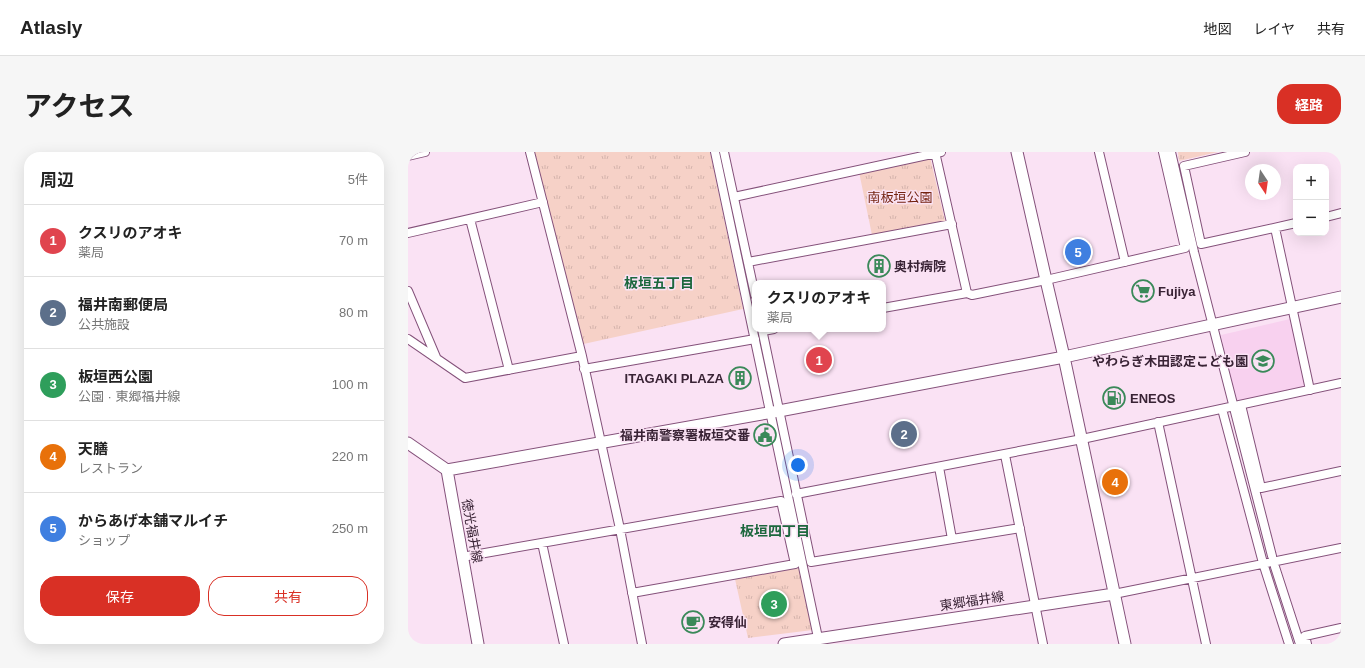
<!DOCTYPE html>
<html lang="ja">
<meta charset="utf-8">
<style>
body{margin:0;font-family:Arial,"Noto Sans JP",sans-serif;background:#f6f6f6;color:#222}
.controls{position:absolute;right:12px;top:12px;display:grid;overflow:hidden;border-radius:8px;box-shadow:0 4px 16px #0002}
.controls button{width:36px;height:36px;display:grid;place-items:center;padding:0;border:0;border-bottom:1px solid #e0e0e0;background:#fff;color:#222;font:20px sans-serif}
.compass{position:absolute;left:837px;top:12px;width:36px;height:36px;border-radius:50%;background:#fff;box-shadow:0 4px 16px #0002;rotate:167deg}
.you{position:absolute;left:390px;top:313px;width:14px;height:14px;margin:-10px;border:3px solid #fff;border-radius:50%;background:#1a73e8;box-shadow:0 0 0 6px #1a73e833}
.badge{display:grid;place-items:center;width:26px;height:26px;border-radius:50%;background:#d93025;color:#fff;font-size:13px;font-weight:700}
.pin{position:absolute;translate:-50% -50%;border:2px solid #fff;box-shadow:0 1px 4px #0006}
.popup{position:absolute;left:344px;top:128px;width:134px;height:52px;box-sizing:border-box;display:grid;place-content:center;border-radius:8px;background:#fff;filter:drop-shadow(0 1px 3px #0005);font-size:13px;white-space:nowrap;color:#767676}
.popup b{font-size:15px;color:#222}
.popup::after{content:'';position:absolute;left:50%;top:100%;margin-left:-8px;border:8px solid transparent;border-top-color:#fff}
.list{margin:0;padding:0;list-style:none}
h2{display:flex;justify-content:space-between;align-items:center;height:52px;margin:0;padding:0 16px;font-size:17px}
h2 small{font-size:13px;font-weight:400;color:#767676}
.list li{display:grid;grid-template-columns:26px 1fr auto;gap:12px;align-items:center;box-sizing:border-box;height:72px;padding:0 16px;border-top:1px solid #e0e0e0}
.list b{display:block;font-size:15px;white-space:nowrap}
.list p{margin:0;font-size:13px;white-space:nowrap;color:#767676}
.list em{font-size:13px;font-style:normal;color:#767676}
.actions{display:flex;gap:8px;padding:12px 16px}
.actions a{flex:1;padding:9px 0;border:1px solid #d93025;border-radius:16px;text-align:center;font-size:14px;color:#d93025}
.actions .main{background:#d93025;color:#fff}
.map{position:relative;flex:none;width:933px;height:492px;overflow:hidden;border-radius:16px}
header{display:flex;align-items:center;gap:24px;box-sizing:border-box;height:56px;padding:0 20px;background:#fff;border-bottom:1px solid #e0e0e0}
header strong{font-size:19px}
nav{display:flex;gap:22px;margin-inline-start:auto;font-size:14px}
.intro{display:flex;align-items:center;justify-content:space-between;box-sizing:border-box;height:96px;padding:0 24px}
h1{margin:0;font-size:28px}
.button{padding:10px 18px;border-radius:16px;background:#d93025;color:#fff;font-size:14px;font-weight:700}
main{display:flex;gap:24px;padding:0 24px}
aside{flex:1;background:#fff;border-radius:16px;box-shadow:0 4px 16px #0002}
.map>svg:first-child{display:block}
</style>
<header>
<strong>Atlasly</strong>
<nav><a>地図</a><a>レイヤ</a><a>共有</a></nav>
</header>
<div class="intro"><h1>アクセス</h1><a class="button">経路</a></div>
<main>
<aside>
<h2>周辺<small>5件</small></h2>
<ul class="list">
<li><span class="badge" style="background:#e0444e">1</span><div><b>クスリのアオキ</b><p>薬局</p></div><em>70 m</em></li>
<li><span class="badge" style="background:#5c6f8a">2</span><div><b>福井南郵便局</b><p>公共施設</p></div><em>80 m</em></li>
<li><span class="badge" style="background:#2e9e5b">3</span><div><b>板垣西公園</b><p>公園 · 東郷福井線</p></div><em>100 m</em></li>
<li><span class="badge" style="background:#e8710a">4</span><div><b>天膳</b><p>レストラン</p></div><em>220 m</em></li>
<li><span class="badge" style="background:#3f7fe0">5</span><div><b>からあげ本舗マルイチ</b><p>ショップ</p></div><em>250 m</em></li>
</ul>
<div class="actions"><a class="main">保存</a><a>共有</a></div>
</aside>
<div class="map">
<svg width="933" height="492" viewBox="0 0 933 492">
<defs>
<pattern id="grass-tufts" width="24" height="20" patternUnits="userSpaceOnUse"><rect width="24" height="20" fill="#f6d1c7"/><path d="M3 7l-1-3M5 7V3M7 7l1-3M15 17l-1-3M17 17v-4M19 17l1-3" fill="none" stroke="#d4b3ac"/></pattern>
</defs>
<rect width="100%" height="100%" fill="#fae2f4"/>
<!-- built -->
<path fill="#f8d1ef" d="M882,167L897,235L828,251L813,183Z"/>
<!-- grass -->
<path fill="url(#grass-tufts)" d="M122,0H302L335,157L171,193Z
M770,0H810L771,9Z
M522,5L537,69L464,83L451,20Z
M392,416L405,478L340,486L327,427Z"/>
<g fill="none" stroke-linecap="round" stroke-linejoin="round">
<!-- street casing -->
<g stroke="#84517a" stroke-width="10">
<path id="street" d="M122,0L174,204L212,377L234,492
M307,0L409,481
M316,0L347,143
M691,0L717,110
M763,0L786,100L864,404
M837,0L776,14L793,92L888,71
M0,4L17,0
M326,45L533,0
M918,65L933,61
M62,67L101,218
M867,76L902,238
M0,81L135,50
M340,110L544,72
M0,139L28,205
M559,141L564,143L638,128L777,96L755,0
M475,156L559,141L527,0
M354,177L403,410L612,376
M355,179L366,177
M0,187L57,226L174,204
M176,217L347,187
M833,253L853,336L933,319
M814,257L855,411L881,492
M750,270L798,492
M597,303L635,492
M531,315L544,387
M388,342L674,287L933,231
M134,391L156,492
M54,405L373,349L387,412L224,441
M867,415L892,492
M706,442L933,396
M899,492L897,484L933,476"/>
</g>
<!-- secondary casing -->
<g stroke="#84517a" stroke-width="13">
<path id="secondary" d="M609,0L638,128L656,205L717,492
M0,291L39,318L70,492
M39,318L371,259L656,205L933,145
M376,492L706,442"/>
</g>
<!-- street -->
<use href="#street" stroke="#fff" stroke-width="8"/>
<!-- secondary -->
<use href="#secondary" stroke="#fff" stroke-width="11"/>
</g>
<!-- icons -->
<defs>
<g id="building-ring" transform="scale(1.15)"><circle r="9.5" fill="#fae2f4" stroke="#3a8959" stroke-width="1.5"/><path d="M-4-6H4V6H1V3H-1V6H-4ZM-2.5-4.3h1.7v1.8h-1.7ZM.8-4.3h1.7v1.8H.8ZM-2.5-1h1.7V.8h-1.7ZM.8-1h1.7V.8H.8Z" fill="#3a8959"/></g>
<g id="supermarket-ring" transform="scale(1.15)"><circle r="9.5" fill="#fae2f4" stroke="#3a8959" stroke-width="1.5"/><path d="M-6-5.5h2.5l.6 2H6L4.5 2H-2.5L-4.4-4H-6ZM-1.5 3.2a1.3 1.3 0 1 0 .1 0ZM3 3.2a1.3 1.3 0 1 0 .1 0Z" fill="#3a8959"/></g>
<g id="school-ring" transform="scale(1.15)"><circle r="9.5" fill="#fae2f4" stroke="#3a8959" stroke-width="1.5"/><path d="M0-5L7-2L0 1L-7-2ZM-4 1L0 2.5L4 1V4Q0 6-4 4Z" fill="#3a8959"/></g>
<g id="fuel-ring" transform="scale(1.15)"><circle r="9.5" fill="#fae2f4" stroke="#3a8959" stroke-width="1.5"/><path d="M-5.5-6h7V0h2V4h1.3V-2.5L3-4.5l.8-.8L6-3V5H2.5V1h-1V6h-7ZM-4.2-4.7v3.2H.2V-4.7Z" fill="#3a8959"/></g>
<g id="civic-ring" transform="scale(1.15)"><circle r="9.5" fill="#fae2f4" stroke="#3a8959" stroke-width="1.5"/><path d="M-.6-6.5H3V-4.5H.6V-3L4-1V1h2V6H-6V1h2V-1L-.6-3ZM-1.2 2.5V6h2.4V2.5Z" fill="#3a8959"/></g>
<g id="cafe-ring" transform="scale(1.15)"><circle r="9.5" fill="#fae2f4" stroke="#3a8959" stroke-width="1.5"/><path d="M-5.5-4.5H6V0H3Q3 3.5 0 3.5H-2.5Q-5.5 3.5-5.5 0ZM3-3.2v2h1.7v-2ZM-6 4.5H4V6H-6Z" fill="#3a8959"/></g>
</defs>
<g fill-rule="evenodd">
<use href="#building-ring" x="471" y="114"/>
<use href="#supermarket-ring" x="735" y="139"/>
<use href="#school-ring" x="855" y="209"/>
<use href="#building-ring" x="332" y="226"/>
<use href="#fuel-ring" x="706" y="246"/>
<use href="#civic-ring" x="357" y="283"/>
<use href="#cafe-ring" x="285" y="470"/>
</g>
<g text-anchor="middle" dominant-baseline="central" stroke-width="3" stroke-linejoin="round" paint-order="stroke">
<!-- park labels -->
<g font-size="13" fill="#742310" stroke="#fae2f4">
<text x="492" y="45">南板垣公園</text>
</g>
<!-- poi labels -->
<g font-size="13" font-weight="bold" fill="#392335" stroke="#fae2f4" text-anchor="start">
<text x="486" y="114">奥村病院</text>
<text x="750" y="139">Fujiya</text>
<text x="840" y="209" text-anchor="end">やわらぎ木田認定こども園</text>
<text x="316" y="226" text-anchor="end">ITAGAKI PLAZA</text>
<text x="722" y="246">ENEOS</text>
<text x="342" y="283" text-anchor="end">福井南警察署板垣交番</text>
<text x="300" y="470">安得仙</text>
</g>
<!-- street labels -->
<g font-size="13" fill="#392335" stroke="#fae2f4">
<text transform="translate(64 379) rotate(80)">徳光福井線</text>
<text transform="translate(564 449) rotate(-9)">東郷福井線</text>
</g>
<!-- neighbourhood labels -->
<g font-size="14" font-weight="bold" fill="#1c673d" stroke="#fae2f4">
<text x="251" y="131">板垣五丁目</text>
<text x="367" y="379">板垣四丁目</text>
</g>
</g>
</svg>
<div class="controls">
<button>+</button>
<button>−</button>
</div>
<svg class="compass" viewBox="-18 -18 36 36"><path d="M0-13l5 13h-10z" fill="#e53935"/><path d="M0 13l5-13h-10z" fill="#767676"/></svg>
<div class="you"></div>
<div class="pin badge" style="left:411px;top:208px;background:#e0444e">1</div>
<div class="popup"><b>クスリのアオキ</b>薬局</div>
<div class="pin badge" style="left:496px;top:282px;background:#5c6f8a">2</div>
<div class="pin badge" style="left:366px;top:452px;background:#2e9e5b">3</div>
<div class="pin badge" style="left:707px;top:330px;background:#e8710a">4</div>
<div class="pin badge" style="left:670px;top:100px;background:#3f7fe0">5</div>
</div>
</main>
